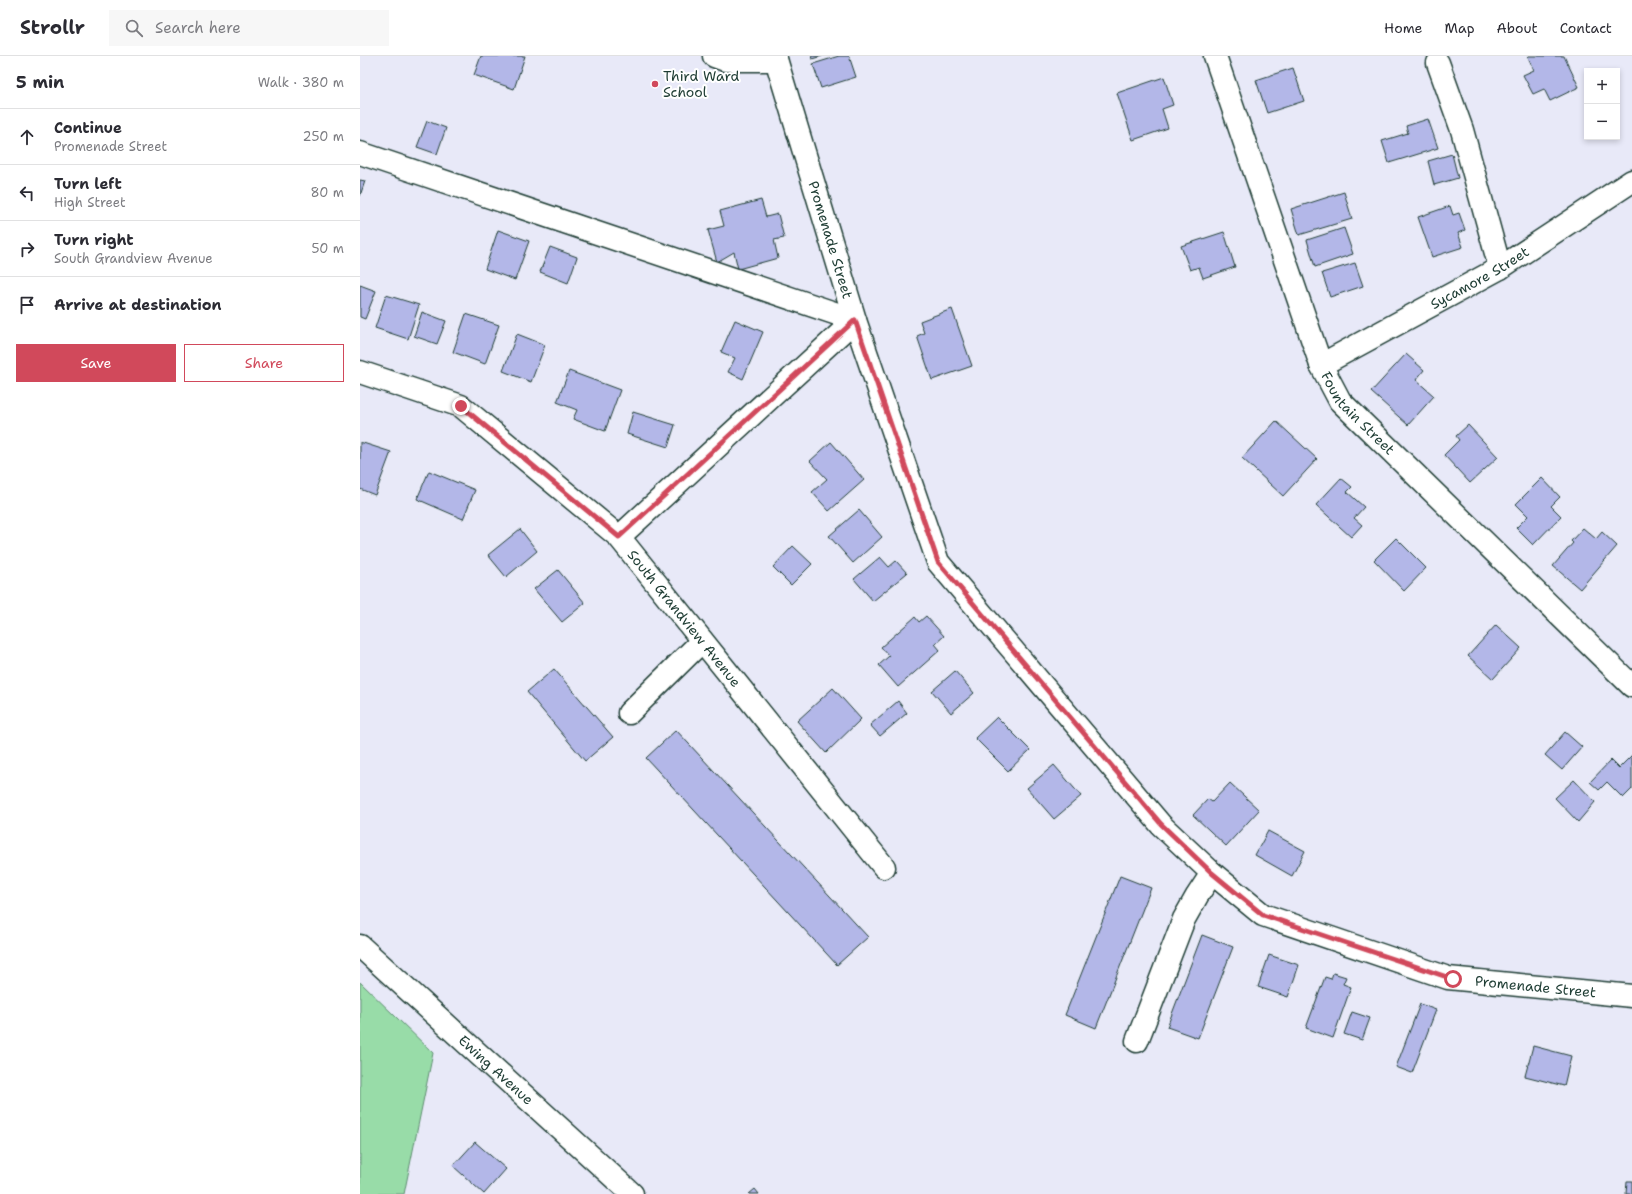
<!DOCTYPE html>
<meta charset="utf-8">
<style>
body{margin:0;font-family:"Shantell Sans",sans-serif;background:#f7f7f7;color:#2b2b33}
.controls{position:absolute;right:12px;top:12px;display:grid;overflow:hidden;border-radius:0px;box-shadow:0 2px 6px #0003}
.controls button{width:36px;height:36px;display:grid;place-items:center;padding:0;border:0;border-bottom:1px solid #e1e1e2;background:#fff;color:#2b2b33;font:20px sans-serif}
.stop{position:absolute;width:12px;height:12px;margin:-9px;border:3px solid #d1495b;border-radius:50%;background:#fff}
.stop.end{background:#d1495b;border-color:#fff;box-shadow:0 1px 4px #0008}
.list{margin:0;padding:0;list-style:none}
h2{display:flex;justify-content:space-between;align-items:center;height:52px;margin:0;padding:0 16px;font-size:17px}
h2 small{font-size:13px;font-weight:400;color:#7c7c81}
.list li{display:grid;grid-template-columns:26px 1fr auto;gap:12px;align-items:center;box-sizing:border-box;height:56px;padding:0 16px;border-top:1px solid #e1e1e2}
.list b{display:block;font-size:15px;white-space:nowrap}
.list p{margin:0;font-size:13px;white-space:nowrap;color:#7c7c81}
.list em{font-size:13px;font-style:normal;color:#7c7c81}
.actions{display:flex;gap:8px;padding:12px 16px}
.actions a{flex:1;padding:9px 0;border:1px solid #d1495b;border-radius:0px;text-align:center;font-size:14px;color:#d1495b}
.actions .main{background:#d1495b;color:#fff}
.icon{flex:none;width:22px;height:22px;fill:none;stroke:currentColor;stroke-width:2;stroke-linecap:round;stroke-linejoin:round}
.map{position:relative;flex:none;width:1272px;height:1138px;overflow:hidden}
header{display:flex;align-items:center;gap:24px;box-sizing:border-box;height:56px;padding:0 20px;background:#fff;border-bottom:1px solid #e1e1e2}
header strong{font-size:19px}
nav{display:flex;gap:22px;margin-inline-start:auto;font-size:14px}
.search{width:280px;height:36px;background:#f7f7f7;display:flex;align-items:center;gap:10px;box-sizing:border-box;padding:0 14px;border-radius:0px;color:#7c7c81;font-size:15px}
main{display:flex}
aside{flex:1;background:#fff}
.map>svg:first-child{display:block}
</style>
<header>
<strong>Strollr</strong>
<div class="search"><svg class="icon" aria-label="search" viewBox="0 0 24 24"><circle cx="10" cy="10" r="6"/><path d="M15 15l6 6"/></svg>Search here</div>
<nav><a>Home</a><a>Map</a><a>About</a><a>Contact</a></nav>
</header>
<main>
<aside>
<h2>5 min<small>Walk · 380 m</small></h2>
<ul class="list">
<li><svg class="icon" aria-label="ahead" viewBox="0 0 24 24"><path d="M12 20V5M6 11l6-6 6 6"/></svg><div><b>Continue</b><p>Promenade Street</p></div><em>250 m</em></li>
<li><svg class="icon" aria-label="left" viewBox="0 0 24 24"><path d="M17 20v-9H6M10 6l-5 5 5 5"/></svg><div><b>Turn left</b><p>High Street</p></div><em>80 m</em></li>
<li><svg class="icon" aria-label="right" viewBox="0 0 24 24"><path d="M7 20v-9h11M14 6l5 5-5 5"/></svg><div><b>Turn right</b><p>South Grandview Avenue</p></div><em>50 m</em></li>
<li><svg class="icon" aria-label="arrive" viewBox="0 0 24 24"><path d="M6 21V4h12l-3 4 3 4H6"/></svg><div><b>Arrive at destination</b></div></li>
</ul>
<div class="actions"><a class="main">Save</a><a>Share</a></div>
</aside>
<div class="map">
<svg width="1272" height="1138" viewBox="0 0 1272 1138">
<rect width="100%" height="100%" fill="#e8e9f8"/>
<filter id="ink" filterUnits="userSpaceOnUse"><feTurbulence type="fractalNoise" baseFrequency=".025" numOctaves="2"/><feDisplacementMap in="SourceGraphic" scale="8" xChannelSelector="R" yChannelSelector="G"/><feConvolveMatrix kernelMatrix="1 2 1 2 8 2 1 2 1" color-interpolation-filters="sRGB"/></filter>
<g filter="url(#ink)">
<!-- green -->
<path fill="#98dca8" stroke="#5c8c6e" d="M0,926L73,997L44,1138H0Z"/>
<!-- building -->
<path fill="#b3b7e8" stroke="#1f3d34" d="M121,0H165L154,33L114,19Z
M451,0H462L452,3Z
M479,0H489L496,21L461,32L453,8Z
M1169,0H1204L1219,31L1190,45L1184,33L1173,38L1163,19L1174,14L1168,1Z
M933,12L944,45L907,57L896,24Z
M804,21L813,49L802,53L808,72L773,84L757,37Z
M1068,63L1078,92L1029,107L1022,85L1048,77L1046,70Z
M67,65L86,72L77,98L57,91Z
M1092,98L1098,122L1074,129L1068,105Z
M0,124L5,125L0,140Z
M984,136L992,163L939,179L931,153Z
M401,144L406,161L418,158L424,182L414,184L418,202L378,213L374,196L357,206L348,174L364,170L360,155Z
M1090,150L1093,159L1099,157L1105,174L1098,177L1103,191L1072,201L1058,161Z
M984,172L993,198L955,211L947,184Z
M138,174L169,185L155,224L125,213Z
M864,176L875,211L843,222L839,211L830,214L821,190Z
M190,191L217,201L208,227L180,216Z
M995,207L1003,230L970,241L962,217Z
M0,229L16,235L5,263L0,261Z
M26,239L59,249L48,283L15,272Z
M592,253L612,310L572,324L557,280L564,277L560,265Z
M62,256L86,265L77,288L54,280Z
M106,258L139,269L125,308L93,296Z
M375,264L403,276L383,323L368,316L375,302L361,296Z
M157,278L185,289L171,326L143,315Z
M1046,298L1064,314L1056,324L1074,340L1048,369L1011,336Z
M209,315L260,334L245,375L213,363L217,354L197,346Z
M273,356L315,369L308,391L267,378Z
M916,365L957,403L923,440L882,402Z
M1108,369L1138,401L1110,427L1084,399L1099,384L1096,380Z
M0,386L31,396L15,439L0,433Z
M471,386L504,424L469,455L452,436L467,423L450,405Z
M69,415L115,434L103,463L57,443Z
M981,422L992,431L987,436L1004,451L994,462L1002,469L991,481L956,449Z
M1182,422L1200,441L1191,450L1201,460L1173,489L1156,472L1168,460L1156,448Z
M499,454L522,481L493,507L469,480Z
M1223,472L1236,483L1242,476L1257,490L1220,533L1193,510L1213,487L1211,485Z
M160,473L177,495L146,521L128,499Z
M1036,482L1066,512L1044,535L1014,504Z
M433,490L452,508L431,529L413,511Z
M520,501L529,511L536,505L547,517L513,545L494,523Z
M198,514L225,547L202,566L174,533Z
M566,560L584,580L575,588L580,594L538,631L519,609L529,600L521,591L555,561L559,566Z
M1136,569L1161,592L1133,623L1108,600Z
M194,613L253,681L225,705L167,636Z
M595,615L614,637L591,657L572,635Z
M473,632L501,663L466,697L437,665Z
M538,645L547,657L520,680L510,669Z
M637,661L670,694L648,715L615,682Z
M316,674L508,881L477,909L286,702Z
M1205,676L1222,691L1202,714L1185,699Z
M1272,699V733L1263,742L1247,726L1239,734L1230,726L1251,704L1259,712Z
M694,709L721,740L694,763L667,732Z
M1214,724L1235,746L1218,766L1195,742Z
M870,727L899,754L866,790L833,759L848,743L852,746Z
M908,775L945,795L932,820L895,799Z
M760,820L791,832L736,972L705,959Z
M842,879L873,891L838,982L807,971Z
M909,899L939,909L928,941L898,931Z
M973,917L986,921L983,928L991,931L973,982L946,972L965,921L971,923Z
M1060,948L1076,954L1052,1017L1036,1011Z
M992,956L1010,962L1002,984L984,978Z
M1173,990L1211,1000L1204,1030L1165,1020Z
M115,1086L146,1113L124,1138L93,1110Z
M1267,1125H1272V1138H1266Z
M395,1133L399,1138H389Z"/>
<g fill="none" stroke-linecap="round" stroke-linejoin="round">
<!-- minor casing -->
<g stroke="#1f3d34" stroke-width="25">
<g id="minor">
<path d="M354,0L365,4H416"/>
<path id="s1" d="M415,0L495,264L578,506L801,769L852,817L903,859L1088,922L1272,940"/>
<path id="s2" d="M855,0L961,309L980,345L1272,630"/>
<path d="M1078,7L1102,74L1140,212"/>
<path d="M0,97L495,264L259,481"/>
<path id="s3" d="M961,309L1140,212L1272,125"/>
<path id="s4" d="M0,316L101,350L259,481L524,811"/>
<path d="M269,657L342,585"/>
<path id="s5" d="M0,890L272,1138"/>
<path d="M777,985L824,863L837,840L852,817"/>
</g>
</g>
<!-- minor -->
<use href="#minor" stroke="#fff" stroke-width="22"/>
</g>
</g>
<g fill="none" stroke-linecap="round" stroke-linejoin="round" filter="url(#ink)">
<!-- route -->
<path stroke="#d1495b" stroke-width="5" d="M101,350L259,481L495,264L578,506L801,768L852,817L903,859L1093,923"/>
</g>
<!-- markers -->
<circle fill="#d1495b" stroke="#fff" stroke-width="1.5" cx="295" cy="28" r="4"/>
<g text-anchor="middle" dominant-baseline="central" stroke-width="4" stroke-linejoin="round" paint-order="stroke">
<!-- poi labels -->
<g font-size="14" fill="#1f3d34" stroke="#fff" text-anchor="start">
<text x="303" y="20">Third Ward<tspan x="303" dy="16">School</tspan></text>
</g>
<!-- street labels -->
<g font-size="14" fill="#1f3d34" stroke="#fff">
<text stroke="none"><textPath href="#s1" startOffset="192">Promenade Street</textPath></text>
<text stroke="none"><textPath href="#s3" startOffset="181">Sycamore Street</textPath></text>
<text stroke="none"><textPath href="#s2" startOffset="388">Fountain Street</textPath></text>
<text stroke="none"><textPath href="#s4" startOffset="416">South Grandview Avenue</textPath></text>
<text stroke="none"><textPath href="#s1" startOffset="1296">Promenade Street</textPath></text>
<text stroke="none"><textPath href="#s5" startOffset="184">Ewing Avenue</textPath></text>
</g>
</g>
</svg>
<div class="controls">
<button>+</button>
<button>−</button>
</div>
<div class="stop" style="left:1093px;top:923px"></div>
<div class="stop end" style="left:101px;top:350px"></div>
</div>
</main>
